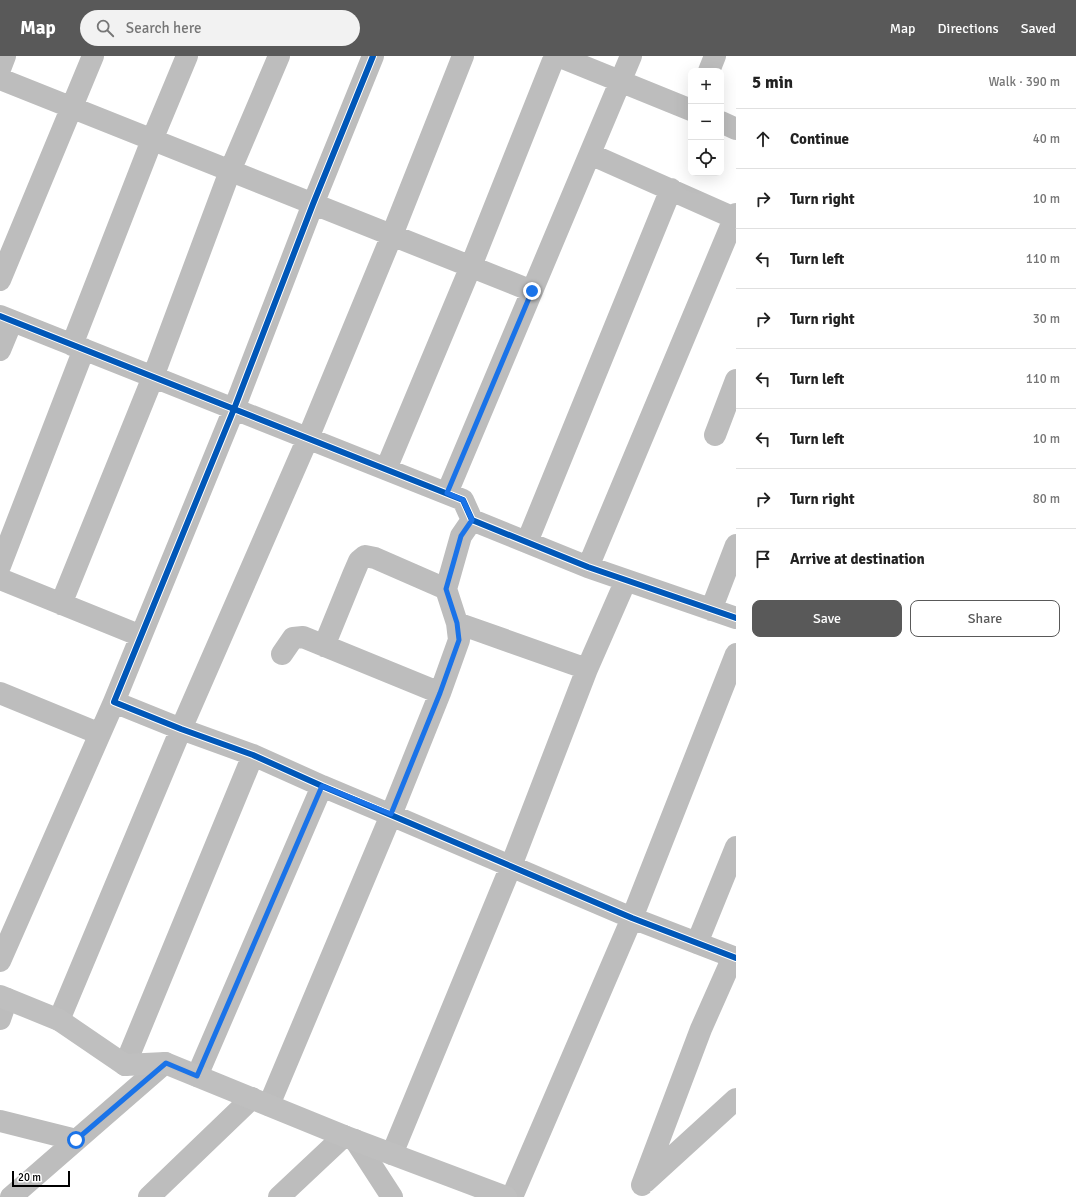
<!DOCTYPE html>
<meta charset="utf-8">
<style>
body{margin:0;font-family:Signika,sans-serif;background:#f2f2f2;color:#222}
.controls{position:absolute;right:12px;top:12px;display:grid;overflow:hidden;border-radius:8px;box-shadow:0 4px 16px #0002}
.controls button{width:36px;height:36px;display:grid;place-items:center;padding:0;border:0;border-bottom:1px solid #e0e0e0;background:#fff;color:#222;font:20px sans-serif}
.scale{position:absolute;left:12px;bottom:10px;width:58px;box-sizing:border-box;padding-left:4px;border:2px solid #000;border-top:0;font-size:11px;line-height:14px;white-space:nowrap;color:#000;-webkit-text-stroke:3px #fff;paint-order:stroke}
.stop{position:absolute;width:12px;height:12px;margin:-9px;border:3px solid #1a73e8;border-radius:50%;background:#fff}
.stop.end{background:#1a73e8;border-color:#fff;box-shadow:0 1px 4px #0008}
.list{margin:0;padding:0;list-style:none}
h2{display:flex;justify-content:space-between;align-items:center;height:52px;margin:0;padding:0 16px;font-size:17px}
h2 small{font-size:13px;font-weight:400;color:#767676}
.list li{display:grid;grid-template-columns:26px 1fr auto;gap:12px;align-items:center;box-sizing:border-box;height:60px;padding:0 16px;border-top:1px solid #e0e0e0}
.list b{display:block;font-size:15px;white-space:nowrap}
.list em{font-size:13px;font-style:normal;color:#767676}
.actions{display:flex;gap:8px;padding:12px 16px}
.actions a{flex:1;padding:9px 0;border:1px solid #595959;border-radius:8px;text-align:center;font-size:14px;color:#595959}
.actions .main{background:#595959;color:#fff}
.icon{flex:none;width:22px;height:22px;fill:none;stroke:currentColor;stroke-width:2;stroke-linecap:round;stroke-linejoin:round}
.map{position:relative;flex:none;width:736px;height:1141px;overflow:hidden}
header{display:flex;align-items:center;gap:24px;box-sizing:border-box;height:56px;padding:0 20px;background:#595959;color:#fff}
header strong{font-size:19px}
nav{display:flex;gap:22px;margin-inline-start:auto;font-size:14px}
.search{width:280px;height:36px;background:#f2f2f2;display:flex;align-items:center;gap:10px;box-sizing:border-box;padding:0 14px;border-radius:22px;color:#767676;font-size:15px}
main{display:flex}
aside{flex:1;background:#fff}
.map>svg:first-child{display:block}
</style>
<header>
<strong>Map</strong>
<div class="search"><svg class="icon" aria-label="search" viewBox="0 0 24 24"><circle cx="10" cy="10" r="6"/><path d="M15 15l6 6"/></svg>Search here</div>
<nav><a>Map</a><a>Directions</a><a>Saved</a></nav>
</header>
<main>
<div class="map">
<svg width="736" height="1141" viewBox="0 0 736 1141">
<rect width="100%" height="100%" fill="#fff"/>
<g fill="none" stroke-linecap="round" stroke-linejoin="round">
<!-- street -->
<path stroke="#bdbdbd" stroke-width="22" d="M373,0L313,148L234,353L114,646L181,673L253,699L322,730L391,759L632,862L736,902
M558,0L691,54
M0,13L5,0
M709,15L715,0
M0,23L532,235
M721,66L736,73
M590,98L734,162
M0,224L93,0
M0,260L463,444L472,464L588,511L736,562
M72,289L152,84L187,0
M0,294L12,265
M715,379L736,324
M386,413L471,210L552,7L557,0
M447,437L631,0
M527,486L671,133
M0,510L84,293
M588,511L736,158
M0,523L141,580
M61,548L153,321L230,115L279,0
M711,554L736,489
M457,567L587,613
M324,590L353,519L359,505L365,500L375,502L446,533
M282,598L293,582L303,581L440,637
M0,637L100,678
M697,887L736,791
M0,905L114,646
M0,963L7,943
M59,964L181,673L308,382L392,179L463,0
M125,1009L253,699
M197,1020L322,730
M269,1049L391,759L440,637L459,584L457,567L446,533L461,480L472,464
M0,1065L76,1084
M355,1084L392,1141
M392,1098L511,810L587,613L626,524
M645,1126L736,1043
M642,1129L701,973L733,901
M11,1141L165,1007
M149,1141L252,1042
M279,1141L344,1080
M512,1141L632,862L736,598"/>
<!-- secondary -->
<path stroke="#bfbfbf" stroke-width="22" d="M0,940L59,964L125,1009L165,1007L344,1080L506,1141"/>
<!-- cycleway casing -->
<g stroke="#fff" stroke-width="8">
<path id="cycleway" d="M373,0L313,148L234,353L114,646L181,673L253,699L322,730L391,759L632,862L736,902
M0,260L463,444L472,464L588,511L736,562"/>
</g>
<!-- cycleway -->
<use href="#cycleway" stroke="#0057b8" stroke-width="6"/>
</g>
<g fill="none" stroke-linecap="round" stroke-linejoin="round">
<!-- route -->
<path stroke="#1a73e8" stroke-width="5" d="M76,1084L166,1007L197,1020L322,730L391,758L440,637L459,584L457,567L446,533L461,480L472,464L463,444L447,437L532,235"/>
</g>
</svg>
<div class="controls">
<button>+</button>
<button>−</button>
<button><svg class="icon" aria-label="locate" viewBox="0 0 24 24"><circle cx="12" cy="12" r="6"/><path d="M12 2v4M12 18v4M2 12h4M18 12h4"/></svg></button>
</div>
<div class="scale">20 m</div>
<div class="stop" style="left:76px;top:1084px"></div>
<div class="stop end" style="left:532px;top:235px"></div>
</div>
<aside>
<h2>5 min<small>Walk · 390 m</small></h2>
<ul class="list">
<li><svg class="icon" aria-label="ahead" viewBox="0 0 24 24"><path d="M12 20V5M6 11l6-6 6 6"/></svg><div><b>Continue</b></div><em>40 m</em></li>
<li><svg class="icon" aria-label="right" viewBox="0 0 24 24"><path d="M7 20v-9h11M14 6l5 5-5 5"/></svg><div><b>Turn right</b></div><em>10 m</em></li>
<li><svg class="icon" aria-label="left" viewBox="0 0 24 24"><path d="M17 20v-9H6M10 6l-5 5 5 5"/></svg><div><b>Turn left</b></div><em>110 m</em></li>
<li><svg class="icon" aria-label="right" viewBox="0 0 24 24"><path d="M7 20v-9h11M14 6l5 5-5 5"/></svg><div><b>Turn right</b></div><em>30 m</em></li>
<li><svg class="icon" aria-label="left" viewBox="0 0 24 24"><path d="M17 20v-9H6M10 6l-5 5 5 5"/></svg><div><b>Turn left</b></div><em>110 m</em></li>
<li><svg class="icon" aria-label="left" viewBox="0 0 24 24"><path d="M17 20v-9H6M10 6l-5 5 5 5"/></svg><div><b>Turn left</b></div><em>10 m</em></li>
<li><svg class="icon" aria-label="right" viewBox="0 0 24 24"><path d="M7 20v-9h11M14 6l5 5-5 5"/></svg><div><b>Turn right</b></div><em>80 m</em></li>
<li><svg class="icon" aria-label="arrive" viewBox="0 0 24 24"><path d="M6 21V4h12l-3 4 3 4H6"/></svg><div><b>Arrive at destination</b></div></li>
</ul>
<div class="actions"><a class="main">Save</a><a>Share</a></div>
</aside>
</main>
